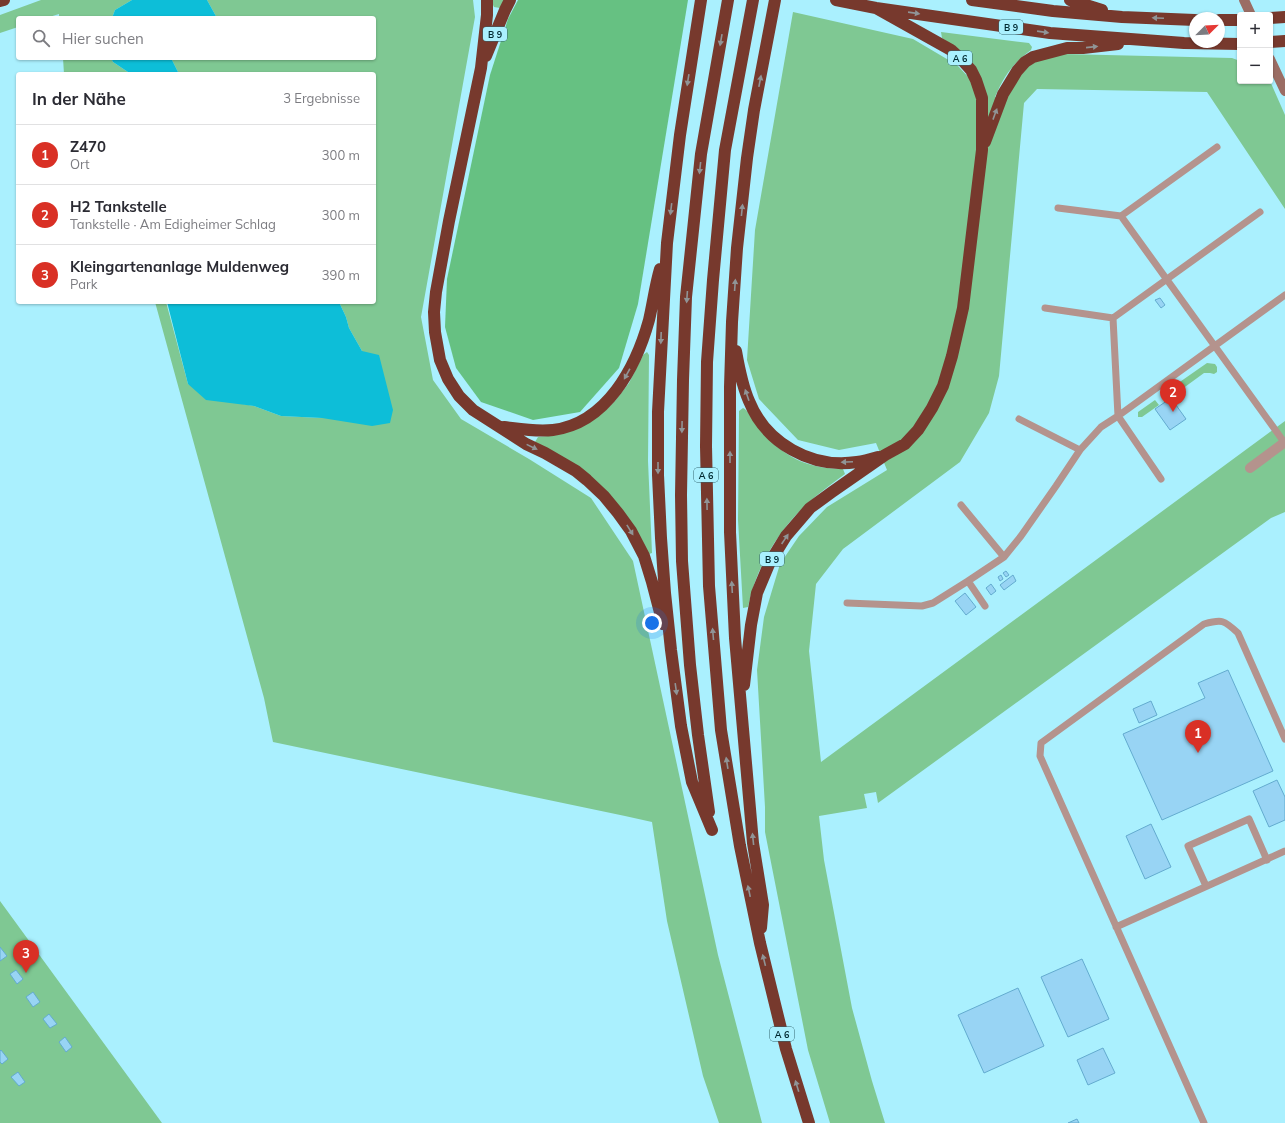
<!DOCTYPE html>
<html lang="de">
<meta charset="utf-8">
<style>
body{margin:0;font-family:Mulish,sans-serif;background:#f2f2f3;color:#2b2b33}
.controls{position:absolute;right:12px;top:12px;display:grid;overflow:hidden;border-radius:4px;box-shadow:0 1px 3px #0004}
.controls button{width:36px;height:36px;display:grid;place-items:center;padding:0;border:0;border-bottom:1px solid #e1e1e2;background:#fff;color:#2b2b33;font:20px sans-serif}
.compass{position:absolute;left:1189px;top:12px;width:36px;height:36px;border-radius:50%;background:#fff;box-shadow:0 1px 3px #0004;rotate:66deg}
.you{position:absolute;left:652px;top:623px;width:14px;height:14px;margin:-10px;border:3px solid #fff;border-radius:50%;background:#1a73e8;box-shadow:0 0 0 6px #1a73e833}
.badge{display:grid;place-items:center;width:26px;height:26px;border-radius:50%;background:#d93025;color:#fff;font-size:13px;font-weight:700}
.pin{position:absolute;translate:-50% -33px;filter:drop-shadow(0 1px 2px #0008)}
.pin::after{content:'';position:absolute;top:21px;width:14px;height:12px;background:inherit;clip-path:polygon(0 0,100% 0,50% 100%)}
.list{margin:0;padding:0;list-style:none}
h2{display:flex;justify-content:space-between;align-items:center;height:52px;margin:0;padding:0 16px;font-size:17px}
h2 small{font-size:13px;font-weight:400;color:#7c7c81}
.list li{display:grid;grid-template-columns:26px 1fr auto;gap:12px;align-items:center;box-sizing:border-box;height:60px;padding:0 16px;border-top:1px solid #e1e1e2}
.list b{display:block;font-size:15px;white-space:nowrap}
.list p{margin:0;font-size:13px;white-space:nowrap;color:#7c7c81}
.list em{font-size:13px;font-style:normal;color:#7c7c81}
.icon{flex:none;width:22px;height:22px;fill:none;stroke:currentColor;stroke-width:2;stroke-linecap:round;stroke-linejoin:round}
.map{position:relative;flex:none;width:1285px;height:1123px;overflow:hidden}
.search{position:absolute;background:#fff;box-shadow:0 1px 3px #0004;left:16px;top:16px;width:360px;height:44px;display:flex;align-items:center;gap:10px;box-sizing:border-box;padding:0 14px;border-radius:4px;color:#7c7c81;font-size:15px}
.panel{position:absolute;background:#fff;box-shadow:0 1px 3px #0004;left:16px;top:72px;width:360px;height:232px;border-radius:4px}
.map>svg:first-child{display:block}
</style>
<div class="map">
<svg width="1285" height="1123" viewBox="0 0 1285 1123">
<rect width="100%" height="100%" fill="#aaf0fe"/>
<!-- green -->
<path fill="#7fc893" d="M41,0H132L115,10L112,18H59V14L46,18H18V27L0,33V15Z
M207,0H473L475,17L421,317L433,380L461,419L529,459L591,498L633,561L718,955L762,1123H719L703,1076L667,921L652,822L625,816L273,742L264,698L155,302H166L188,384L243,404L254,406L281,416L322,418L362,351L349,328L346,317L339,302H374V74H232L223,72L220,74H179L171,58H374V18H217Z
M492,0H504L500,8L494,7L493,5Z
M793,12L913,39L957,65L987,97C978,62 970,57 942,38L941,32L1029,43L1032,47L1031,50C1012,64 1004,76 995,97L1005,99L1024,69L1035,61L1064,54L1232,58L1240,61V81H1270L1285,115V209L1207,92L1037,89L1024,103L999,376L989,413L960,462L843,549L816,584L809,651L821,762L1285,421V512L1271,518L878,803L876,792L864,794L867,808L819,816L824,860L852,1008L872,1081L885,1123H830L808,1050L765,832V807L757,670L764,617L780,564L799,536L827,507L887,470L876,443L839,450L798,440L759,399L747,360L755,230Z
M63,58H111L113,62L131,74H64Z
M647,352L649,355L648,461L652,553L649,554L634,527L535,442L538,437L557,435L606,410L615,401L629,383L643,355Z
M1207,363L1215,364L1217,367V372L1214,374L1210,373H1204L1178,392L1174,386Z
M1155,400L1159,405L1142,417H1138V412Z
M743,408C748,410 752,420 756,424C781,455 802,468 843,469L845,474C833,483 820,492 809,502C779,529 756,567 748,607L743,608L738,520L739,415V411Z
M0,901L162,1123H0Z"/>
<!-- forest -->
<path fill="#66c182" d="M518,0H688L638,304L619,368L580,412L533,420L481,402L456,368L445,327L447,279L490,75L508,19Z"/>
<!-- water -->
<path fill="#0dbed8" d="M132,0H207L217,18H112L115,10Z
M111,58H171L179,74H131L113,62Z
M167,302H339L346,317L349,328L362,351L379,355L393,410L390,423L372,426L322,418L281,416L254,406L206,400L188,384Z"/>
<!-- building -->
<path fill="#98d4f4" stroke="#63abcf" d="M1160,298L1165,305L1161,308L1155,300Z
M1171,398L1186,419L1170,430L1155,409Z
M1006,571L1009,575L1006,577L1003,573Z
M1001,575L1003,579L1000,581L998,577Z
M1013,575L1016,581L1004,590L1000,585Z
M991,584L996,591L991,595L986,588Z
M965,593L976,607L966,615L955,601Z
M1228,670L1273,771L1162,820L1123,734L1205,698L1198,683Z
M1151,701L1157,715L1139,723L1133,709Z
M1277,780L1285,797V820L1269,827L1253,791Z
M1151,824L1171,867L1145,879L1126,836Z
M0,947L7,956L0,961Z
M1082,959L1109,1019L1068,1037L1041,977Z
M16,970L23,979L17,984L10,974Z
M1018,988L1044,1046L984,1073L958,1015Z
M33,992L40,1002L33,1007L26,997Z
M49,1014L57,1024L50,1028L43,1019Z
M65,1037L72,1047L66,1052L59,1042Z
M1103,1048L1115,1073L1088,1085L1077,1060Z
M1,1050L8,1059L2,1064L0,1062V1051Z
M18,1072L25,1082L19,1086L11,1077Z
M1077,1119L1079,1123H1068Z"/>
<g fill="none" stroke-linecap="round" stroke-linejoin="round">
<!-- lane -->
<path stroke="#b4938d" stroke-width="7" d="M1058,208L1121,216L1284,442
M1121,216L1217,147
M1045,308L1113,318
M1019,419L1080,450
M1161,479L1118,416L1285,295
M961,505L1004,557
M847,603L922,606L933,603L968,581
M985,606L968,581L1004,557L1021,536L1056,486L1080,450L1101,427L1118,416L1113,318L1260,212
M1206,886L1188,846L1249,819L1267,860
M1116,927L1285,851
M1204,1123L1040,756L1041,743L1204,624C1222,619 1224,620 1238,633L1285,739"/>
<!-- street -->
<path stroke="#b4938d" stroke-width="10" d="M1250,468L1285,442"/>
<!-- secondary -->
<path stroke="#9b6d64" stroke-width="10" d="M1244,0L1251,15
M1270,59L1285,91"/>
<!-- highway -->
<path stroke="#77392d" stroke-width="12" d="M487,0V15L481,68L449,221L436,292L434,312L435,332L440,360L448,379L459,396L473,410L526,444L545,453L576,471L587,480L604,496L618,513L631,531L644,556L652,582L663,624
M701,0L680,135L667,243L658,412V475L661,538L665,593L671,650L681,726L692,782L712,830
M753,0L725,150L713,280L707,362L706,446L709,586L721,730L740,846L760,943L786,1049L809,1123
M836,0L876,8L1050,33L1184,43L1240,44
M972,0L1053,11L1122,17L1195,20
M1070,0L1102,10
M0,1L4,0
M1270,18L1285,17
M1219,20H1240
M1270,42L1285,41
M486,56L505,10L510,0
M985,142L1003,94L1017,71L1025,62L1033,57L1067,48H1083L1118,44
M736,351C739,368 742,385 749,401C766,443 811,469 857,462C864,461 871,459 878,457
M504,427C520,429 536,432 553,430C607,423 636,367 649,320C653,303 655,286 660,269
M744,685L751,625L757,593L770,562L786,536L810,508L832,492L885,455L905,444L918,430L932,408L943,386L952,356L963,308L982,150V98L976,80L971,70L963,61L951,50L876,8
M709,812L698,735L690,665L682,561L681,495L683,380L686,297L701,154L728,0
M761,928L763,905L753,843L735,638L730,532V387L732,322L737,248L747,158L754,110L775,0"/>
</g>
<!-- one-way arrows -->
<defs><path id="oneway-solid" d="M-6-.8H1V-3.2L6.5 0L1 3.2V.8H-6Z"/></defs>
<g fill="#909496">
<use href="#oneway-solid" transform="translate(914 13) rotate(8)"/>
<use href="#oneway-solid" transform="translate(1158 18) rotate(-178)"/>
<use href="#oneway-solid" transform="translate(1043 32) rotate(8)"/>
<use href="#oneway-solid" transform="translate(721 40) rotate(100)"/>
<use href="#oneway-solid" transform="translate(1092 47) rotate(-6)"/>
<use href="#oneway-solid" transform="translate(688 80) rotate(99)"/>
<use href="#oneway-solid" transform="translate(760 81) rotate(-79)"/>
<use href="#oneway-solid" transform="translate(995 114) rotate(-70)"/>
<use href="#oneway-solid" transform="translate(700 168) rotate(96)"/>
<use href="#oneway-solid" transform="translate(671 209) rotate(97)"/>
<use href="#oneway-solid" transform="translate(742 210) rotate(-84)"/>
<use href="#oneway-solid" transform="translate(735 285) rotate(-86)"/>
<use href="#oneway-solid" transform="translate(687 297) rotate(94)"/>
<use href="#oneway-solid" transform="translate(661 338) rotate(92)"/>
<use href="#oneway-solid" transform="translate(627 374) rotate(119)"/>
<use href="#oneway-solid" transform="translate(747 395) rotate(-109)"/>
<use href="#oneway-solid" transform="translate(682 427) rotate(91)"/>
<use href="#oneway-solid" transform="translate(532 447) rotate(26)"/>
<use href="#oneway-solid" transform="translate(730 457) rotate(-90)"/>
<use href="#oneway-solid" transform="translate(847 462) rotate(178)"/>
<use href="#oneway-solid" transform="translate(658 468) rotate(90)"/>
<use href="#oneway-solid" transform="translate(707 504) rotate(-91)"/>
<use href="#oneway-solid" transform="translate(630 530) rotate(58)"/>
<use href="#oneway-solid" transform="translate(785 539) rotate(-56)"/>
<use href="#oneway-solid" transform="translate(732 587) rotate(-93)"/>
<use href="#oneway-solid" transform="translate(713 634) rotate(-95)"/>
<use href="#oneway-solid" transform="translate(676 689) rotate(82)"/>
<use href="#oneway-solid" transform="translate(727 763) rotate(-99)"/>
<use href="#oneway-solid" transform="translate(753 839) rotate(-96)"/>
<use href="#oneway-solid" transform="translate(749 891) rotate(-102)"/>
<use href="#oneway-solid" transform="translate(764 960) rotate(-104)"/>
<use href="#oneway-solid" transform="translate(797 1086) rotate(-107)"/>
</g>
<g text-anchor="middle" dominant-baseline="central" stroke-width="3" stroke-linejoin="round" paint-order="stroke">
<!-- shield labels -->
<g fill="#aaf0fe" stroke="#33656e" stroke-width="1">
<rect x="999" y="20" width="24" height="14" rx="3"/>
<rect x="483" y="27" width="24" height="14" rx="3"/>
<rect x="948" y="51" width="24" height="14" rx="3"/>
<rect x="694" y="468" width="24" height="14" rx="3"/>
<rect x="760" y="552" width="24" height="14" rx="3"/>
<rect x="770" y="1027" width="24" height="14" rx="3"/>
</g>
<g font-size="9" font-weight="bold" fill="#002930">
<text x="1011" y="27">B 9</text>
<text x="495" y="34">B 9</text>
<text x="960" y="58">A 6</text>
<text x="706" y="475">A 6</text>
<text x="772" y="559">B 9</text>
<text x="782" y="1034">A 6</text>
</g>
</g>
</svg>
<div class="controls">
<button>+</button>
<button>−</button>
</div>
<svg class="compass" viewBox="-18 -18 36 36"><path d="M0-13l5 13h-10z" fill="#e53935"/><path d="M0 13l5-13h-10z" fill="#7c7c81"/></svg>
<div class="you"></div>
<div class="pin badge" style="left:1198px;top:753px">1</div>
<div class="pin badge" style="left:1173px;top:412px">2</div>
<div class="pin badge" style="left:26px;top:973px">3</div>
<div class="search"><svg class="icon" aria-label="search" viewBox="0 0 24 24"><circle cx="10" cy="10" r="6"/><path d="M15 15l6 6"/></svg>Hier suchen</div>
<section class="panel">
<h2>In der Nähe<small>3 Ergebnisse</small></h2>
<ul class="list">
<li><span class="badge">1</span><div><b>Z470</b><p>Ort</p></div><em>300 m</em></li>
<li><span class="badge">2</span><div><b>H2 Tankstelle</b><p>Tankstelle · Am Edigheimer Schlag</p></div><em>300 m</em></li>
<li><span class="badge">3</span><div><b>Kleingartenanlage Muldenweg</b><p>Park</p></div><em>390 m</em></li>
</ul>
</section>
</div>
